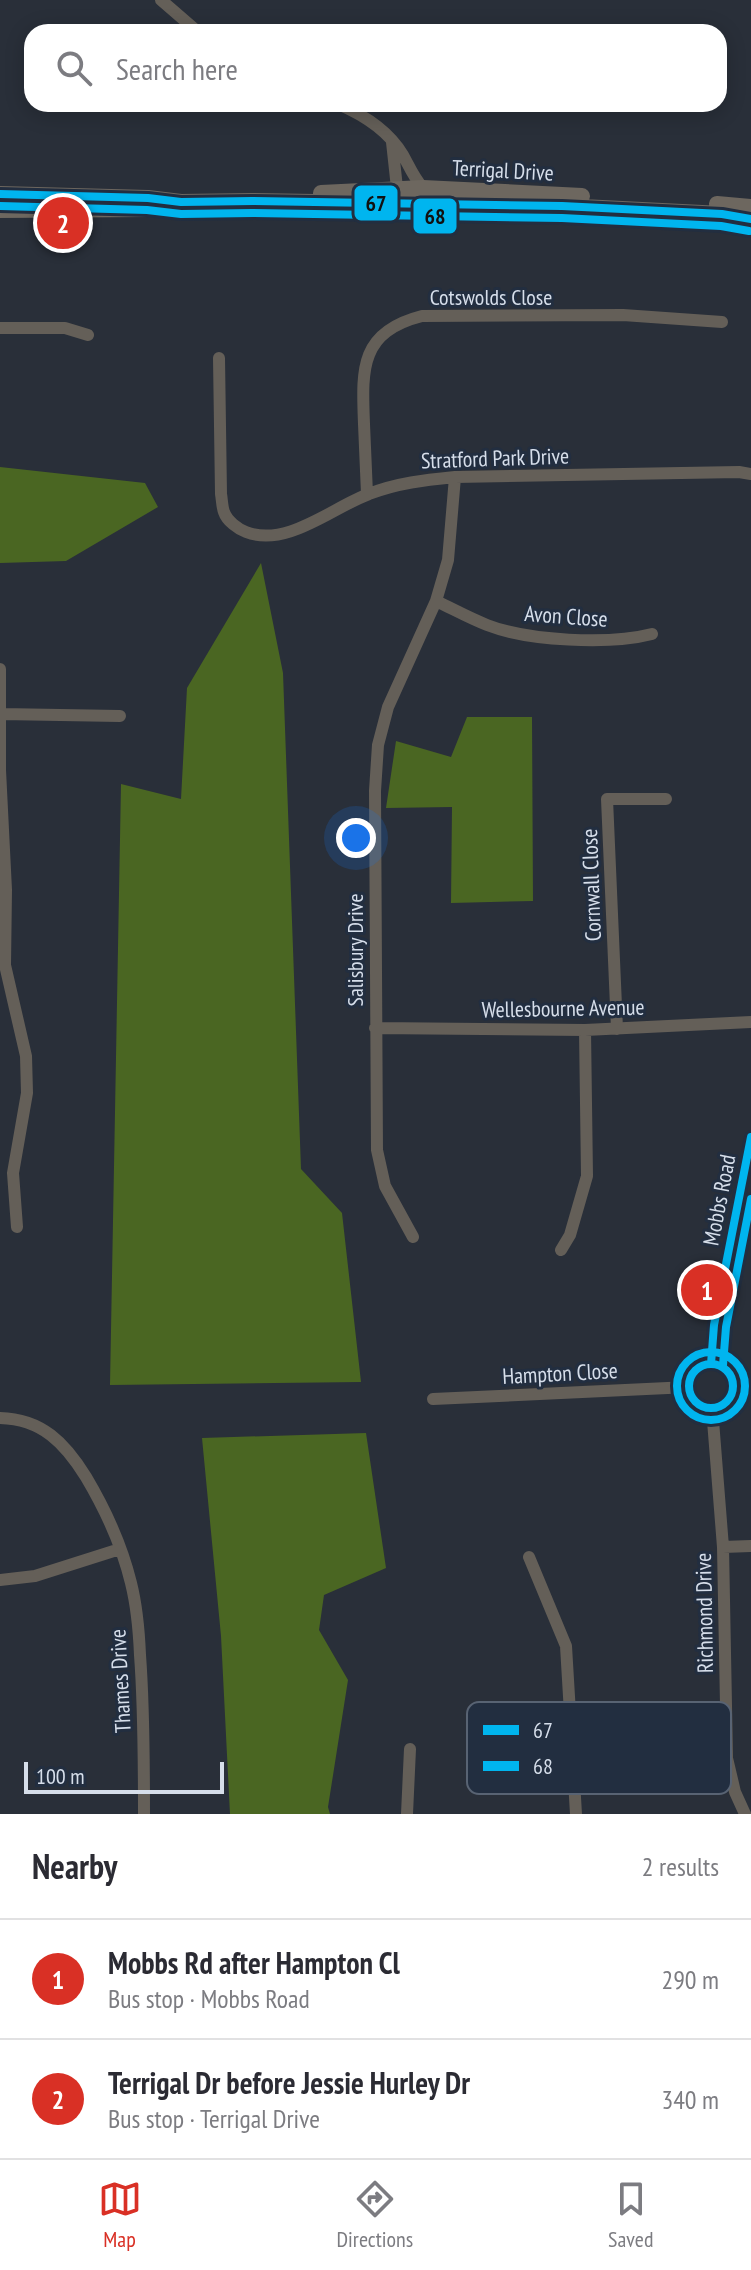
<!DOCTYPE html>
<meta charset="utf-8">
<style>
body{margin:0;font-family:"PT Sans Narrow",sans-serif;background:#f7f7f7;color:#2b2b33}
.scale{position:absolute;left:24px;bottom:20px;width:200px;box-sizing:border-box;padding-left:8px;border:4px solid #d6deea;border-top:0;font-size:22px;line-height:28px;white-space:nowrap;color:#d6deea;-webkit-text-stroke:6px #222e40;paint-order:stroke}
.you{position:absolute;left:356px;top:838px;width:28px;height:28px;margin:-20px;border:6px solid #fff;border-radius:50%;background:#1a73e8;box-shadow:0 0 0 12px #1a73e833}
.badge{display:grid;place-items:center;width:52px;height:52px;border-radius:50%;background:#d93025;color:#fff;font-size:26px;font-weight:700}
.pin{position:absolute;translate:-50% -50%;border:4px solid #fff;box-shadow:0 2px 8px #0006}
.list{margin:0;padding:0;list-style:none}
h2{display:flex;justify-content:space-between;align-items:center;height:104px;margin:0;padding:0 32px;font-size:34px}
h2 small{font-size:26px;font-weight:400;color:#7c7c81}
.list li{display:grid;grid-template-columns:52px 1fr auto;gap:24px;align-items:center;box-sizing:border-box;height:120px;padding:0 32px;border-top:2px solid #e1e1e2}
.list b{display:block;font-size:30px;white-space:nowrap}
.list p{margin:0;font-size:26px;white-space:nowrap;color:#7c7c81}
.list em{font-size:26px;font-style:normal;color:#7c7c81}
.icon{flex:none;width:44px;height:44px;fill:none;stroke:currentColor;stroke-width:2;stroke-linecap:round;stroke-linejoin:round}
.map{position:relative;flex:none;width:751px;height:1814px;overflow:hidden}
.search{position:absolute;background:#fff;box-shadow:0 4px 20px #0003;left:24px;right:24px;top:24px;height:88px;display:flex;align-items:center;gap:20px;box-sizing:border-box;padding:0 28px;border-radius:24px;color:#7c7c81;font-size:30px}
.sheet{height:344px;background:#fff}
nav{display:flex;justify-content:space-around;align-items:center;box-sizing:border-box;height:112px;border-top:2px solid #e1e1e2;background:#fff;font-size:22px;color:#7c7c81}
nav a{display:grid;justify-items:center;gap:4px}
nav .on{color:#d93025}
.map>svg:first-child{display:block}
</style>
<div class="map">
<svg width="751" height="1814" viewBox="0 0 751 1814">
<rect width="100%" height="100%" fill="#292f39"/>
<!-- forest -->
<path fill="#4a6622" d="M0,467L145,483L158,507L66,561L0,563Z
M261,563L283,673L301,1169L342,1213L361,1382L110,1385L121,784L181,799L187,688Z
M467,717H532L533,901L451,903L452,807L386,808L396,741L451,757Z
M366,1433L386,1568L324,1595L319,1630L348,1680L328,1807L330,1814H230L221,1636L202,1438Z"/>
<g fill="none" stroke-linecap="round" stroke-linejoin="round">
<!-- minor -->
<path stroke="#645f58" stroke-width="12" d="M161,0L198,32
M338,104C364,115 388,130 403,155C409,166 414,178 423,188
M392,142L397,188
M0,328H65L88,335
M219,358L221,494C222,499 222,507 224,512C227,521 238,529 246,532C287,548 333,507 369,494C397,483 425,480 455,477L739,472L751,474
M367,494C366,471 365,448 364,424C362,370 359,332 422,316L623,315L722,322
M436,601C453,609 469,618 487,625C528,641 609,645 652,634
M0,669V770L6,890L5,965L26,1056L27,1093L13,1173L17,1227
M1,714L120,716
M375,1028L585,1030L751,1022
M617,1029L607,799H666
M413,1237L385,1186L377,1150L375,791L378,745L388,707L436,601L448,560L455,477
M561,1250L570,1235L587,1176L585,1030
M711,1364L714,1325L751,1137
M689 1386a22 22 0 1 1 44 0a22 22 0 1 1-44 0Z
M733,1385L751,1384
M433,1399L689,1387
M712,1408L723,1547L727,1758L735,1792L745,1814
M0,1418C42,1419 65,1443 86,1477C105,1509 122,1546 131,1583C137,1607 139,1631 140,1655C144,1708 144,1761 144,1814
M723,1547L751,1546
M529,1557L566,1646L576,1814
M0,1580L35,1576L120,1549
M407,1814L410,1749"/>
<!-- major -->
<path stroke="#6d675f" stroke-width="16" d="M321,193L423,188L582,196
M0,194L148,198L181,202L253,201L562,206L722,214L751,219
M717,204L751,207
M0,210L148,209L170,205"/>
<!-- bus-1 casing -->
<g stroke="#222e40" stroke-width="14">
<path id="bus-1" d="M0,194L148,198L181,202L253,201L562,206L722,214L751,219
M711,1364L714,1325L751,1137
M689 1386a22 22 0 1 1 44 0a22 22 0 1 1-44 0Z"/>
</g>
<!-- bus-2 casing -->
<g stroke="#222e40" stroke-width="14">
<path id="bus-2" d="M0,206L147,210L181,214L253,213L562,218L721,226L749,231
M677 1386a34 34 0 1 1 68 0a34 34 0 1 1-68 0Z
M723,1365L726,1327L751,1199"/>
</g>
<!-- bus-1 -->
<use href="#bus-1" stroke="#00b5ef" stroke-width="8"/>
<!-- bus-2 -->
<use href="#bus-2" stroke="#00b5ef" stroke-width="8"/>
</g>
<g text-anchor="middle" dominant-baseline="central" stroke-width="6" stroke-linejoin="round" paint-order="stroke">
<!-- street labels -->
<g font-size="22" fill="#d6deea" stroke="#222e40">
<text transform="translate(503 170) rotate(3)">Terrigal Drive</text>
<text x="491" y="297">Cotswolds Close</text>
<text transform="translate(495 458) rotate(-2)">Stratford Park Drive</text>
<text transform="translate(566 616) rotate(4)">Avon Close</text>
<text transform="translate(591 885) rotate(-92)">Cornwall Close</text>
<text transform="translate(355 950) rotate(-90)">Salisbury Drive</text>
<text transform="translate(563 1008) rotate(-1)">Wellesbourne Avenue</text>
<text transform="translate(719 1200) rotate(-79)">Mobbs Road</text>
<text transform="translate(560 1373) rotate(-3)">Hampton Close</text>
<text transform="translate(704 1613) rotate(-91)">Richmond Drive</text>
<text transform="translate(120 1681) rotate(-93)">Thames Drive</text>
</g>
</g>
<!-- legend -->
<rect x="467" y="1702" width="264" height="92" rx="12" fill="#222e40" stroke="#586373" stroke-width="2"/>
<rect x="483" y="1725" width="36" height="10" fill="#00b5ef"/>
<rect x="483" y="1761" width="36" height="10" fill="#00b5ef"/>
<g font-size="22" fill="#d6deea">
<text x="533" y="1738">67</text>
<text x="533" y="1774">68</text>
</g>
<g stroke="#222e40" stroke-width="3">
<rect x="353" y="184" width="46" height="38" rx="8" fill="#00b5ef"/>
<rect x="412" y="197" width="46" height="38" rx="8" fill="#00b5ef"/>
</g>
<g font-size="22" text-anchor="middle" font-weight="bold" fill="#111">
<text x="376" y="211">67</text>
<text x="435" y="224">68</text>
</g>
</svg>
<div class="scale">100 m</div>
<div class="you"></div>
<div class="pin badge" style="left:707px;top:1290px">1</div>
<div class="pin badge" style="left:63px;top:223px">2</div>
<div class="search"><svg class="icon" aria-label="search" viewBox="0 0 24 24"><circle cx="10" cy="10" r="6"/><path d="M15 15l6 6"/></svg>Search here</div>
</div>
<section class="sheet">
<h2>Nearby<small>2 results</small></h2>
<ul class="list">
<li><span class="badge">1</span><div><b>Mobbs Rd after Hampton Cl</b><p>Bus stop · Mobbs Road</p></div><em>290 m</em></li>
<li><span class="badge">2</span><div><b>Terrigal Dr before Jessie Hurley Dr</b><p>Bus stop · Terrigal Drive</p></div><em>340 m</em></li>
</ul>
</section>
<nav>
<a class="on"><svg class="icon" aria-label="map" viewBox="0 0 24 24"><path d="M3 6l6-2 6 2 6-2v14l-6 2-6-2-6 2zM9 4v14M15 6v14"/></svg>Map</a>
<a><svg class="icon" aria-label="directions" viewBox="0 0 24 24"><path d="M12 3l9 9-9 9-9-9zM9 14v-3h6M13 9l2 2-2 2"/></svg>Directions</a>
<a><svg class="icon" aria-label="saved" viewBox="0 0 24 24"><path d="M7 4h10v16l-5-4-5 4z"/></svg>Saved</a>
</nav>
